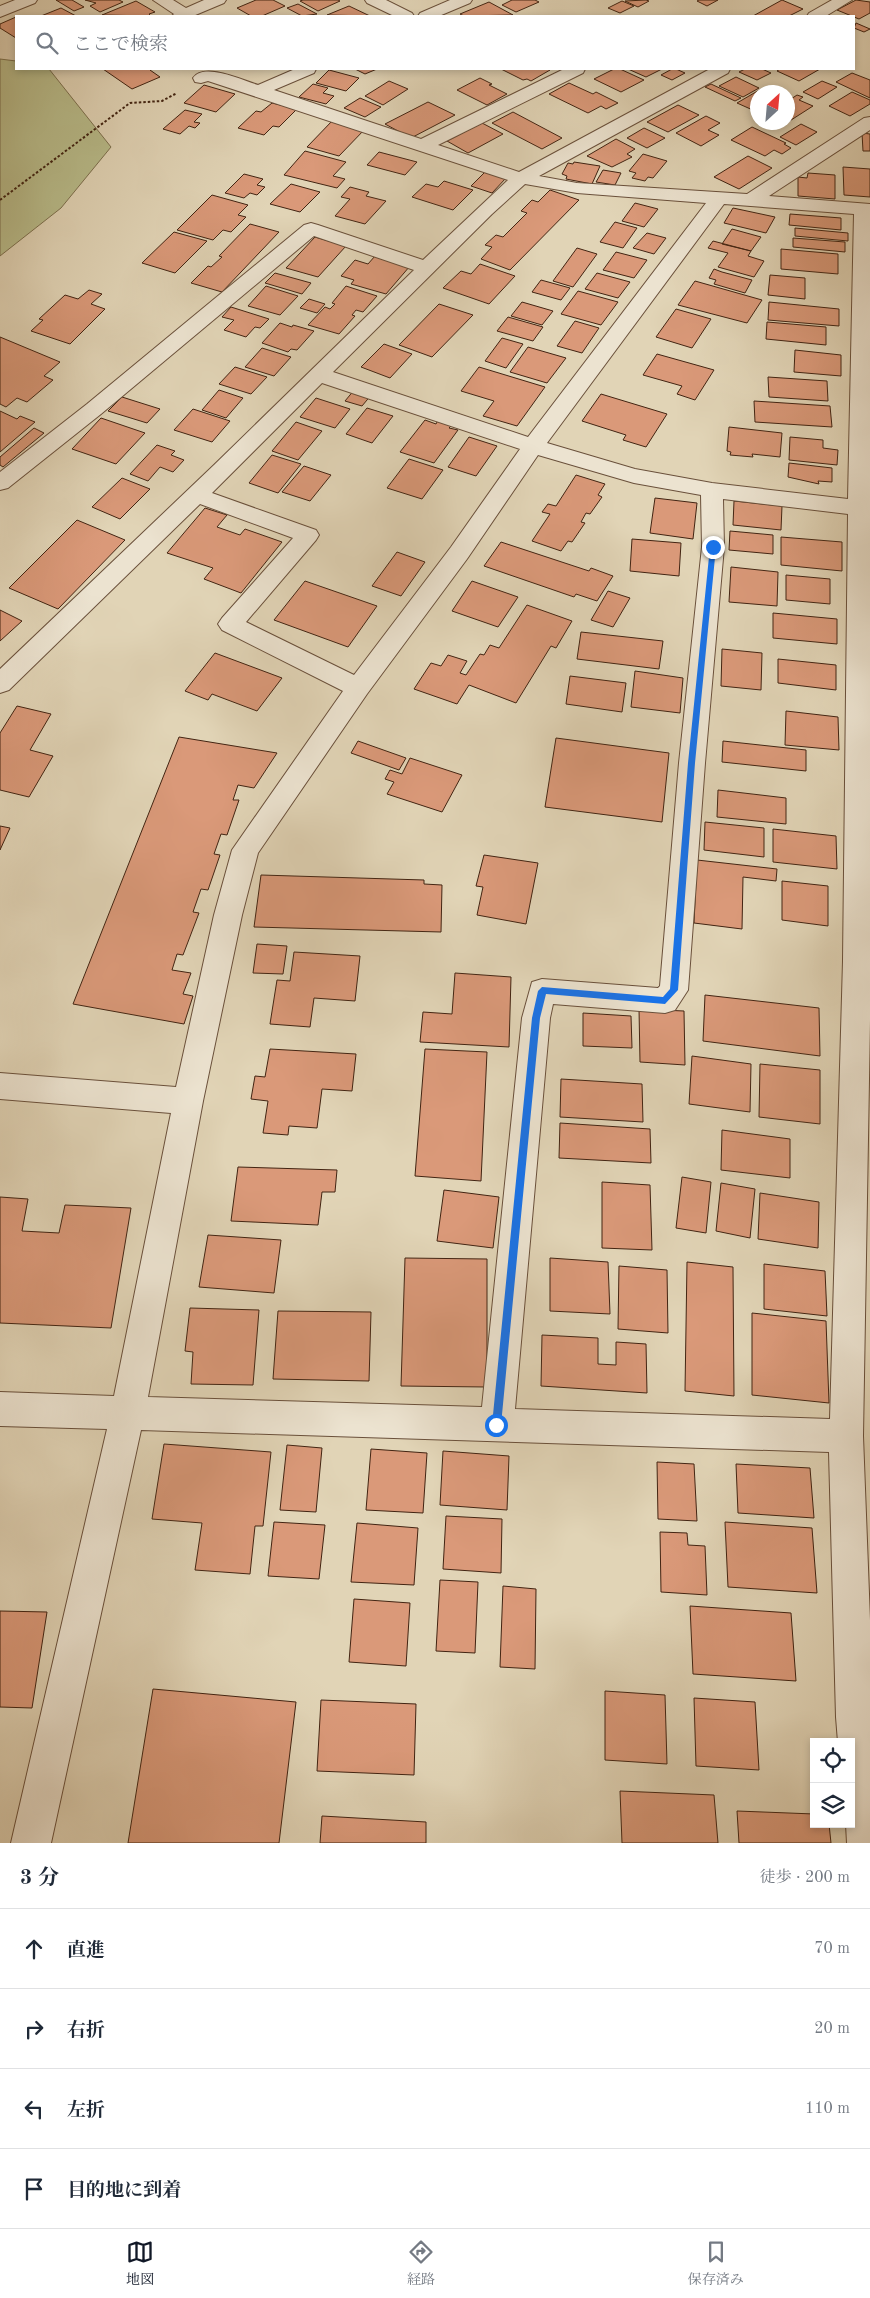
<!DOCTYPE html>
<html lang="ja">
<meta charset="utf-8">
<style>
body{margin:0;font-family:"Old Standard TT","Noto Serif JP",serif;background:#f6f6f7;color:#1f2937}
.controls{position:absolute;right:15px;bottom:15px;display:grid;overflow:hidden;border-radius:0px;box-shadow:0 2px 8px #0003}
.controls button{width:45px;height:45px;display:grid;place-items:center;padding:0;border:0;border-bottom:1px solid #e0e1e3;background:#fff;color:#1f2937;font:25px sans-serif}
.compass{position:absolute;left:750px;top:85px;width:45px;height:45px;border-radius:50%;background:#fff;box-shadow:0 2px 8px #0003;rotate:26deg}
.stop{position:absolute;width:15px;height:15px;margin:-11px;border:4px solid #1a73e8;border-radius:50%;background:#fff}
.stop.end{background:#1a73e8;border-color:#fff;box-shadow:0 1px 5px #0008}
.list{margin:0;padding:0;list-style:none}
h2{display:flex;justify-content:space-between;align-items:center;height:65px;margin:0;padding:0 20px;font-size:21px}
h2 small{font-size:16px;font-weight:400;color:#747a83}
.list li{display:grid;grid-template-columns:32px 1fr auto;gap:15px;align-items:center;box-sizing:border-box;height:80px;padding:0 20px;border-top:1px solid #e0e1e3}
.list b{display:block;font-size:19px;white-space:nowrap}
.list em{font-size:16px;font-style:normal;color:#747a83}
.icon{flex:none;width:28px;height:28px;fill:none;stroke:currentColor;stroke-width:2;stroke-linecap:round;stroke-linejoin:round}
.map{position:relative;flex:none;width:870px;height:1843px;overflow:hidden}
.search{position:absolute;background:#fff;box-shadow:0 2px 8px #0003;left:15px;right:15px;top:15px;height:55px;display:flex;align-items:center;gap:12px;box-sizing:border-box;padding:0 18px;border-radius:0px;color:#747a83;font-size:19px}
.sheet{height:385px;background:#fff}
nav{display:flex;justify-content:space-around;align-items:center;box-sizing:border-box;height:70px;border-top:1px solid #e0e1e3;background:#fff;font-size:14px;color:#747a83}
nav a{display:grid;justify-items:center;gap:2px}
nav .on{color:#111827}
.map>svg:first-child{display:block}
</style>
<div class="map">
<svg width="870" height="1843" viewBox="0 0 870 1843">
<rect width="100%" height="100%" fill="#e1d4b6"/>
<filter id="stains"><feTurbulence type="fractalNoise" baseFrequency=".004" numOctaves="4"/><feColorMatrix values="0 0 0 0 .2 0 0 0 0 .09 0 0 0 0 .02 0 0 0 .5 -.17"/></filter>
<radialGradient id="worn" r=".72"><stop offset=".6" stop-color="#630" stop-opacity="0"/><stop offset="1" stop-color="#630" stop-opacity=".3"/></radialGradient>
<!-- green -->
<path fill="#b8bb8a" stroke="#7d704e" d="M0,59L16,61V69H49L111,147L61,208L0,256Z"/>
<!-- building -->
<path fill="#da9979" stroke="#422412" d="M56,0H72L84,7L74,11Z
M85,0H119L123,2L100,12L90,6L96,3Z
M256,0H273L285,6L262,16H251L237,8Z
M303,0H338L340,1L318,11L300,1Z
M512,0H535L539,2L516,12L502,5Z
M646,0L649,1L638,7L625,1Z
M699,0H718L707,6L697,1Z
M782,0L803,9L789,16H753Z
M856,0L870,2V13L859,19L837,10Z
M136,1L155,12L149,14L151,16L102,15Z
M622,1L634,6L620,13L608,8Z
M489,2L513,15L464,16L460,14Z
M298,4L317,14L302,16L287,8Z
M349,6L370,16L327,15Z
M61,8L76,16H41Z
M16,17V38L0,28V24Z
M856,23L870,29L864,32L854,28Z
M103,69H152L150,70L160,77L132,89Z
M355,69H377L365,74Z
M501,69H547L550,70L531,81L527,79L523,80Z
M614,69H620L644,80L621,92L594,79Z
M628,69H662L646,77Z
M672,69H676L685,73L672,80L661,75Z
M745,69H762L771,73L757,80L739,72Z
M780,69H820L799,81L777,71Z
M329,70L359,78L346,91L316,83Z
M852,73L870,80V98L836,82Z
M736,77L759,88L743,97L719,86Z
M480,78L492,84L489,85L507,94L487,105L457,90Z
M389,81L408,89L383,105L365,96Z
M822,81L837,87L818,99L803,92Z
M569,83L593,94L596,92L618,103L606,109L601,106L588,113L549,94Z
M313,84L328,88L323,93L334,96L326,104L299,97Z
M711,84L741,98L735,101L705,87Z
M204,85L235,94L216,112L184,103Z
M761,89L769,92H758V109L755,111L737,103Z
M852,92L870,100V104L850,116L829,106Z
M797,95L803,97L799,100L813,106L788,122V101Z
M360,98L381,107L365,117L344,108Z
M428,102L455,115L411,138L385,124Z
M272,103L297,109L279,127L273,126L264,135L238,128L256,111L261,112Z
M678,105L699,115L668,132L647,122Z
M185,110L202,114L194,122L200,123L195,128L189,126L180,134L163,129Z
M513,112L562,138L542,149L492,123Z
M706,116L720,123L708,130L719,135L701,146L676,133Z
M333,120L365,129L339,156L307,147Z
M482,123L503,134L468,153L447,141Z
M801,124L817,132L796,145L780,137Z
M752,127L786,143L784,144L791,148L782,154L774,150L765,156L731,140Z
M644,128L665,138L647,148L627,138Z
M862,133L870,134V151H863Z
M616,139L635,149L627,154L632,157L612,167L587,156Z
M305,151L346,162L333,176L345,179L337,188L284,175Z
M379,152L417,162L405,175L367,165Z
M643,154L667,161L653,178L648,177L645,181L632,178L636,173L629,171Z
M748,156L772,168L739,189L714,177Z
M574,162L600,166L592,184L566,179L567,176L562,174L568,163L573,164Z
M843,167L870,169V197L844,195Z
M603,170L621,173L615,185L596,182Z
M485,172L506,178L492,193L471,186Z
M808,173L835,175V199L798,196V177L807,178Z
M244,174L263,179L257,185L265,187L257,195L250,193L244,198L225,193Z
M444,181L473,190L453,210L412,197L426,184L438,187Z
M291,184L320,192L300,212L270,204Z
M350,187L369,192L366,196L386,201L365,224L335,216L350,199L341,197Z
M550,190L579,200L510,270L481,259L492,247L485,245L496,235L503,237L527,213L521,211L532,200L538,202Z
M212,195L248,205L238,215L246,217L231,232L223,230L213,240L177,230Z
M635,203L658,209L644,227L622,221Z
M733,208L775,217L766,233L724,223Z
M790,214L841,218V230L789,225Z
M615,222L637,228L623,248L600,242Z
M250,224L279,232L222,292L191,283L208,266L211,267L222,257L219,256Z
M795,228L848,233V241L795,236Z
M732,229L761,237L751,251L722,244Z
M174,232L207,241L175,273L142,263Z
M647,233L666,238L654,254L633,248Z
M315,237L346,246L318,277L286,268Z
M793,238L845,242V252L793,247Z
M713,241L751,251L748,256L764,261L754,277L718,267L728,253L708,248Z
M577,248L597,254L573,287L553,281Z
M781,249L838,254V274L781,269Z
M616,252L647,260L634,278L603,270Z
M375,256L410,266L386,294L351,284L354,280L341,276L355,260L368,264Z
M480,264L515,276L489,304L443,288L461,271L471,274Z
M714,269L722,272L752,280L745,293L714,284L716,280L709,278Z
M275,273L311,283L302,294L265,283Z
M597,273L630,282L618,298L585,289Z
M770,275L805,278V299L768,295Z
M541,280L570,288L561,300L532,292Z
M695,281L762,300L747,323L678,305Z
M266,286L298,296L280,315L248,306Z
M346,286L377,296L363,312L356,310L352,315L355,316L339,334L308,325L325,307L330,309L335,304L332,303Z
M89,290L102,294L91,304L105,309L70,344L31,331L43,320L39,319L65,295L78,299Z
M578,291L618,302L601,325L561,314Z
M309,299L325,304L317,313L300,308Z
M522,302L553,311L542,325L511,316Z
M769,302L839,309V326L768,320Z
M439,304L473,315L432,357L399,345Z
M231,307L269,319L260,328L255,327L246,337L224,330L234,320L222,317Z
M676,309L711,319L692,348L656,337Z
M508,317L543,327L533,341L497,331Z
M575,321L599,328L582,353L557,346Z
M767,322L826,327V345L766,339Z
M280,323L292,327L293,325L314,331L297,350L291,349L288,352L262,343Z
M0,337L60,362L44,376L53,380L27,402L17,398L6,407L0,404Z
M502,338L523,344L506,368L485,361Z
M384,344L412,354L390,378L361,367Z
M528,347L566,358L547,383L510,372Z
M262,348L291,357L274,376L245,367Z
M795,350L841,355V376L794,372Z
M657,354L714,370L695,400L677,394L682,386L643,375Z
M235,367L267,377L251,394L219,384Z
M479,367L545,387L517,426L483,416L494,401L461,391Z
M768,377L827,381L828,401L769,397Z
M355,389L372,394L362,406L345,401Z
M219,390L243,398L226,418L202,410Z
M601,394L667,414L646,447L623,440L626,435L582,421Z
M122,397L160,409L147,423L108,411Z
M316,398L350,409L335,428L300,417Z
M754,401L830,406L832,427L755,422Z
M367,408L393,416L372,443L346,434Z
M193,409L230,421L212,442L174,430Z
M0,411L17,419L20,416L35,422L0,452Z
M101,418L145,433L116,464L72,449Z
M425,420L436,424L438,420L452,425L449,428L458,430L434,463L400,452Z
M296,422L322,431L298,460L272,451Z
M729,427L782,433L780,457L752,454L753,457L730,455L731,452L727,451Z
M34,428L44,433L3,467L0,465V457Z
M469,437L497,446L476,476L448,467Z
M790,437L823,440V448L838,450L837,465L789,460Z
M157,445L175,451L171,455L184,460L173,472L160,467L148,481L130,474Z
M272,455L301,464L278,493L249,483Z
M409,459L443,470L422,499L387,488Z
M789,463L832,468V482L818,481L819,484L788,477Z
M304,466L331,475L310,501L282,492Z
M576,475L605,484L598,495L602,497L590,514L586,513L581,522L585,523L572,542L568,541L561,551L532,541L550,514L542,512L548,504L556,506Z
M122,478L150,489L120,519L92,507Z
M655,498L697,503L693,539L650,533Z
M734,501L782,506L781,530L733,525Z
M205,508L227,515L217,527L240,535L245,529L282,542L241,593L204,579L213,568L167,553Z
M77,520L125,540L58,609L9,588Z
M730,531L773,535V554L729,550Z
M781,537L842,542V571L781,565Z
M632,539L681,543L679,576L630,571Z
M501,542L589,571L591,568L613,576L597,601L576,594L574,597L484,566Z
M397,552L425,562L401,596L372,586Z
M731,567L778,572L777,606L729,602Z
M786,575L830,579V604L786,600Z
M305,581L377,606L348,647L274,620Z
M472,581L518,597L498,627L452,611Z
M608,591L630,598L613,627L591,620Z
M527,605L572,621L556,648L551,646L516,703L469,685L457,704L414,689L431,663L441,666L448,655L467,661L460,673L466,675L480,654L484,655L490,645L499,648Z
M0,610L22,621L0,641Z
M773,613L837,619V644L773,638Z
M581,632L663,641L659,669L577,659Z
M722,649L762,653L761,690L721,686Z
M215,653L282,678L257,711L212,694L208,700L185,691Z
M778,659L836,665V690L778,683Z
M635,671L683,678L680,713L631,707Z
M570,676L626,683L622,712L566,704Z
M17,706L51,714L30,750L53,756L29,797L0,790V733Z
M786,711L838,717L839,750L785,745Z
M179,737L277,753L254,788L238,785L233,800H239L227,835L221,834L214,854L220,855L208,890L201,889L193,912L199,913L183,955L177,954L172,970L191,973L183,994L193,996L184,1024L73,1004Z
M556,738L669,753L662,822L545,807Z
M358,741L406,758L399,770L351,753Z
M723,741L806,750V771L722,762Z
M410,758L462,775L442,812L387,794L394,782L385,779L390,770L402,774Z
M718,790L786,798V824L717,817Z
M705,822L764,828V857L704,850Z
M0,826L10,828L0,850Z
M773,829L836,836L837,869L773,862Z
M484,855L538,863L526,924L477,915L483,887L476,886Z
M697,860L777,869L776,881L743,877L742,929L694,923Z
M261,875L424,880V884L442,885L441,932L254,927Z
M782,881L828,886V926L782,920Z
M257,944L287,946L283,974L253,973Z
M294,952L360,956L355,1001L314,998L310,1027L270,1024L277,980L290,981Z
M455,973L511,977L509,1047L420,1042L423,1012L452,1014Z
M705,995L819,1008L820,1056L703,1041Z
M639,1009L684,1011L685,1065L640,1062Z
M583,1013L631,1016L632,1048L583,1046Z
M270,1049L356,1054L352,1091L322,1089L317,1128L289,1126L288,1135L263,1133L268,1101L251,1099L255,1076L265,1077Z
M425,1049L487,1052L481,1181L415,1176Z
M692,1056L751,1064L750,1112L689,1104Z
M760,1064L820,1070V1124L759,1117Z
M561,1079L642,1084L643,1122L560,1117Z
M560,1123L650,1129L651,1163L559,1158Z
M722,1130L790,1139V1178L721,1170Z
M238,1167L337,1170L335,1192H322L318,1225L231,1221Z
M682,1177L711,1182L706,1233L676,1228Z
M602,1182L650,1185L652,1250L602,1248Z
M721,1183L755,1189L750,1238L716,1231Z
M444,1190L499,1197L493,1248L437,1241Z
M760,1193L819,1202L818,1248L758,1239Z
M0,1197L28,1199L22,1231L59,1233L65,1205L131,1208L111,1328L0,1323Z
M208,1235L281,1240L274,1293L199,1287Z
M405,1258L487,1259V1387L401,1386Z
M550,1258L608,1262L610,1314L550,1311Z
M687,1262L733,1267L734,1396L685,1391Z
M764,1264L825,1271L827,1316L764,1309Z
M619,1266L667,1270L668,1333L618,1329Z
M190,1308L259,1310L253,1385L191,1384L193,1352L185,1351Z
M278,1311L371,1312L369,1381L273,1379Z
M752,1313L826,1321L829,1403L752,1395Z
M542,1335L598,1338V1364L616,1365V1342L646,1344L647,1393L541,1386Z
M164,1444L271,1452L263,1526H255L250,1574L195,1570L202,1523L152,1519Z
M287,1445L322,1448L316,1512L280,1510Z
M371,1449L427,1453L423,1513L366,1510Z
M443,1451L509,1456L507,1510L440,1505Z
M657,1462L694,1464L697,1521L658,1519Z
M736,1464L810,1468L814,1518L738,1513Z
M446,1516L502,1519L501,1573L443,1569Z
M274,1522L325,1525L319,1579L268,1576Z
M725,1522L812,1528L817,1593L728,1587Z
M357,1523L418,1528L414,1585L351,1582Z
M660,1532L687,1533L688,1545L705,1546L707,1595L661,1592Z
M440,1580L478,1582L475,1653L436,1651Z
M503,1586L536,1589L535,1669L500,1667Z
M354,1599L410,1603L406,1666L349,1662Z
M690,1606L791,1613L796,1681L693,1674Z
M0,1611L47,1612L32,1708L0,1707Z
M153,1689L296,1702L279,1843H128Z
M605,1691L665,1695L667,1764L605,1760Z
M694,1698L755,1702L759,1770L696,1766Z
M321,1700L416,1704L414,1775L317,1771Z
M620,1791L714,1795L718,1843H622Z
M737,1811L814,1814V1824H829L831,1843H739Z
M322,1816L426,1822V1843H320Z"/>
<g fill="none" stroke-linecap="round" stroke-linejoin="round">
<!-- minor casing -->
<g stroke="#6a503b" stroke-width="2">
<path id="minor" d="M15,0H37L35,3L0,17V6Z
M153,0H173L186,8L204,0H226L224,3L193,16H172L174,14Z
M365,0H386L412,13L414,16H394L367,3Z
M450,0H472L470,3L439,16H418L420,13Z
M832,0H852L826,16H807L809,13Z
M295,69H316L314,73L274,90L421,139L564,69H585L583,73L438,145L519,172L710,69H730L728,73L539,176L577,183L747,194L864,118L870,117V130L769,196L870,204V1020L863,1436L870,1620V1843H847L846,1824H851V1742H838L836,1717L829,1452L141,1430L51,1843H11L107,1429L0,1426V1392L114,1396L171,1113L0,1099V1073L176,1087L214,915L232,850L343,691L222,630L218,624L222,618L293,538L200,504L9,690L0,693V669L214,465L414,270L314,236L101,414L8,488L0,490V472L87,404L304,225L311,223L318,225L423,260L508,180L208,81L201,83L195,82L193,78C204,62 242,80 258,85ZM525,184L577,193L706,203L528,437L333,372L492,214ZM724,204L854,214L848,499L712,483L635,469L547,443ZM322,383L520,449L451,547L354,675L246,622L316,540L319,535L316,530L212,493ZM538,455L634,483L701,495L702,547L679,763L660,986L658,988L542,979L532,982L522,1018L482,1407L148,1397L203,1101L242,915L258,853L367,694L467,559ZM723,499L848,514L843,961L830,1419L515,1409L550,1018L553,1004L665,1013L675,1010L688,990L705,763L724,547Z"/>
</g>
<!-- path -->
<path stroke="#422412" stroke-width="2" stroke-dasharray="2.5 2" stroke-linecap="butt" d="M0,200L130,103L162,101L177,93"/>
<!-- minor -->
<use href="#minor" fill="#ece3d0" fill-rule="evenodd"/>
</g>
<!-- route -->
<path fill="#1a73e8" d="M713,544L716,547L695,763L678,990L665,1004L546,994L540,1018L501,1425L496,1430L492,1425L532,1018L538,991L542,987L663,997L670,989L688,763L710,547Z"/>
<rect width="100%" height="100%" filter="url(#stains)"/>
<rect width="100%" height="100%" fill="url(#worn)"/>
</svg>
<div class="controls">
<button><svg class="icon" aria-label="locate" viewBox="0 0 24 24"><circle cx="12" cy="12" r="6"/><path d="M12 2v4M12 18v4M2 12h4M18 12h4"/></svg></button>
<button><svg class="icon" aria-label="layers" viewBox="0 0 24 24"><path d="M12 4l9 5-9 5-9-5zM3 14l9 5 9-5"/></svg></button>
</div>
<svg class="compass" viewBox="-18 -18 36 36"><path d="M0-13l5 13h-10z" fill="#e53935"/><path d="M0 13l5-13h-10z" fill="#747a83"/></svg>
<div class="stop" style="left:496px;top:1425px"></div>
<div class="stop end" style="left:713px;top:547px"></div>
<div class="search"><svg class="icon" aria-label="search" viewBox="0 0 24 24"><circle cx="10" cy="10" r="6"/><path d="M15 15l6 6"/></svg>ここで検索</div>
</div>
<section class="sheet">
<h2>3 分<small>徒歩 · 200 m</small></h2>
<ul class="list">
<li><svg class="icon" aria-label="ahead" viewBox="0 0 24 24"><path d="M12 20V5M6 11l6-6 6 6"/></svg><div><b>直進</b></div><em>70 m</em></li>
<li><svg class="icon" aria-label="right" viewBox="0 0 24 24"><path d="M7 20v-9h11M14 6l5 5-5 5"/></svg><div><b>右折</b></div><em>20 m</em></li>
<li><svg class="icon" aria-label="left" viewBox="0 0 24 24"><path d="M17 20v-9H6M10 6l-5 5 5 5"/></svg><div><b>左折</b></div><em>110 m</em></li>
<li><svg class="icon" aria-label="arrive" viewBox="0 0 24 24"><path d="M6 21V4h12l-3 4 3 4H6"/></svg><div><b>目的地に到着</b></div></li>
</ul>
</section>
<nav>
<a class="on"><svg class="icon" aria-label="map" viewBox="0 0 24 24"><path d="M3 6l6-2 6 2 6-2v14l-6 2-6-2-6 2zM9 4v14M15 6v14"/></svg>地図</a>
<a><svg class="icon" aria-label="directions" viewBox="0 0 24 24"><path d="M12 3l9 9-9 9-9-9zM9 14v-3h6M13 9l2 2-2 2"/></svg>経路</a>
<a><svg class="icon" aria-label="saved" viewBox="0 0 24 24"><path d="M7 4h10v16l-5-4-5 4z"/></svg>保存済み</a>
</nav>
